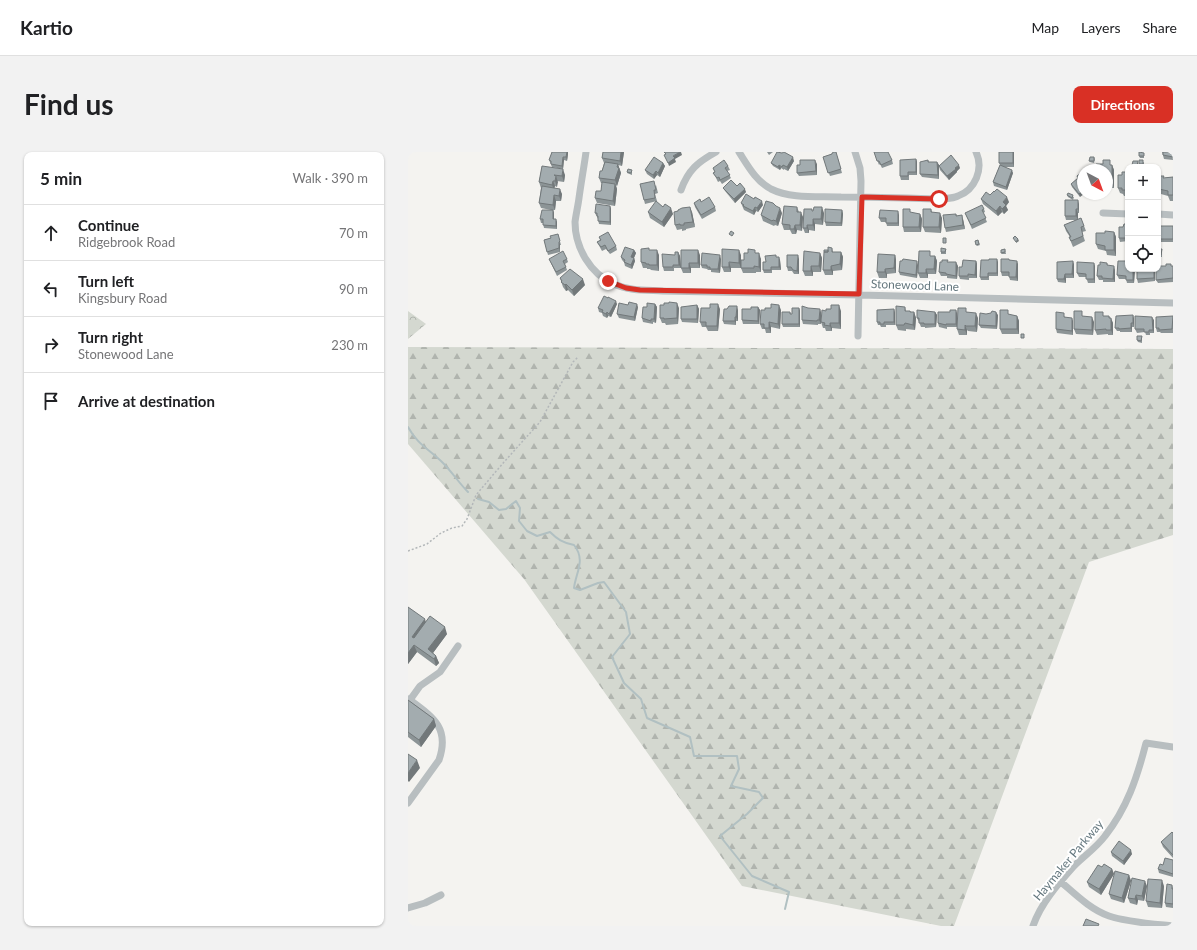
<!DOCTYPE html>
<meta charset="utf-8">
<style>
body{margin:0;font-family:Lato,sans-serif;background:#f2f2f2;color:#202124}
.controls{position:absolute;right:12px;top:12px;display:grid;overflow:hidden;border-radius:8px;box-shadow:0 1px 3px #0004}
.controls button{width:36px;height:36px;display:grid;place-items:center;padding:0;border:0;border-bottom:1px solid #e0e0e0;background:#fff;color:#202124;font:20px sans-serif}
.compass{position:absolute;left:669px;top:12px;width:36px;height:36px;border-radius:50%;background:#fff;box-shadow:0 1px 3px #0004;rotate:139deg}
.stop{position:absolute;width:12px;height:12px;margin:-9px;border:3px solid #d93025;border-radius:50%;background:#fff}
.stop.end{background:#d93025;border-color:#fff;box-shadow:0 1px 4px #0008}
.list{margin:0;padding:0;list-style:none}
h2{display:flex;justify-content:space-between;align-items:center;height:52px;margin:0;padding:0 16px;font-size:17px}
h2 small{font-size:13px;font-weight:400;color:#757577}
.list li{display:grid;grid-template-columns:26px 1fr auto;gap:12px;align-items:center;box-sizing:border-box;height:56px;padding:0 16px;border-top:1px solid #e0e0e0}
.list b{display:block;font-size:15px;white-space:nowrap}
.list p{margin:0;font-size:13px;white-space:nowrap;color:#757577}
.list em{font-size:13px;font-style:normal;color:#757577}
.icon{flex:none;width:22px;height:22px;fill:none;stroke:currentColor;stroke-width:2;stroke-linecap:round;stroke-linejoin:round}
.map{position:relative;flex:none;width:765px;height:774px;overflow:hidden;border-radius:8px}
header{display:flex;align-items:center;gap:24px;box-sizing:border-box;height:56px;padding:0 20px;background:#fff;border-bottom:1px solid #e0e0e0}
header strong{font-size:19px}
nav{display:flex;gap:22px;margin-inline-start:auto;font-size:14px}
.intro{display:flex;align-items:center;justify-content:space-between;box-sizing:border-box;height:96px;padding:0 24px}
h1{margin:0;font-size:28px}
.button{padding:10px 18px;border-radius:8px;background:#d93025;color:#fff;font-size:14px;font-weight:700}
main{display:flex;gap:24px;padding:0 24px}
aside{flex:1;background:#fff;border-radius:8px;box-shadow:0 1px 3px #0004}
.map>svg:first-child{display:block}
</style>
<header>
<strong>Kartio</strong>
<nav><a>Map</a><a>Layers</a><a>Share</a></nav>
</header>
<div class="intro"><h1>Find us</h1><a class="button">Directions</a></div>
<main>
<aside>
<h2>5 min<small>Walk · 390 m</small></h2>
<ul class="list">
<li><svg class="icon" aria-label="ahead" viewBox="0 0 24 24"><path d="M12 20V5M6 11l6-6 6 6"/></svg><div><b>Continue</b><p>Ridgebrook Road</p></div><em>70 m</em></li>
<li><svg class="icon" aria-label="left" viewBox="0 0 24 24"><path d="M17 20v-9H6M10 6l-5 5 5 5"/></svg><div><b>Turn left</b><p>Kingsbury Road</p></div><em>90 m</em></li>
<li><svg class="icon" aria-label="right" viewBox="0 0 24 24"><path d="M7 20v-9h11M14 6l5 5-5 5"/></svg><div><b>Turn right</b><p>Stonewood Lane</p></div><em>230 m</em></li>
<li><svg class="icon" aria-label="arrive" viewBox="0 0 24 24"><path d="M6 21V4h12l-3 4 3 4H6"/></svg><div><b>Arrive at destination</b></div></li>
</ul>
</aside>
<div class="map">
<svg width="765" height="774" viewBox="0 0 765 774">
<defs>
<pattern id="forest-firs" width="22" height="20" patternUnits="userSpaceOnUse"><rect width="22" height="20" fill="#d4d8d0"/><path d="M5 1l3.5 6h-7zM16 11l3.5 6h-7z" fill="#b0b4ae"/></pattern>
<pattern id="park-crowns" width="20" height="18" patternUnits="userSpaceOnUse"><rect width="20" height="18" fill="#d4d8d0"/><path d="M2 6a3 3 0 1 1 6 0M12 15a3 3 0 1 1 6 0" fill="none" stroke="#b0b4ae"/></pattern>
</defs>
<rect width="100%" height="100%" fill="#f4f3f0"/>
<!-- forest -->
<path fill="url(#forest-firs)" d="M0,195L765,197V383L681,410L546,774H533L334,734L116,427L0,292Z"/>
<!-- park -->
<path fill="url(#park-crowns)" d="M0,159L18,172L0,187Z"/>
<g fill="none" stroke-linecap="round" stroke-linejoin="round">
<!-- stream -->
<path stroke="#b1c0c2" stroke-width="2" d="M0,275C9,292 22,298 35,311C44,320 51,331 60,340
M70,347L81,350L91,358L98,357L108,349L112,356L111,369L119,379L129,384L142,380C149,387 155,391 166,393C178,408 168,420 166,436L172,438L190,431L196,430L218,460L222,482L204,505L216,531L233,547L239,566L282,585L286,604H329L331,617L323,634L351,640L355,646L339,662L312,684L344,724L381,740L377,757"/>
<!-- path -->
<path stroke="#b3b7b9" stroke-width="1.5" stroke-dasharray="2 2" stroke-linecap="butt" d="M0,399L19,392L33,381L44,376L54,374L59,367L68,343L96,310L132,270L165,210L170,205"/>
<!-- minor -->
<path stroke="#b8bec0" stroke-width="7" d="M178,0C176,15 173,31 171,46C170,54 168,62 167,70C167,95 182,122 206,132C221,139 239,138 255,139L451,143L765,151
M331,0C340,14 348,29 363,37C383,47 410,44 433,45C466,45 498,46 531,47C538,46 544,47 550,44C567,38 576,17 568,0
M447,0L452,16L453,29L450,184
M273,38C280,18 290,10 308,0
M695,61L720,62
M750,62L765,63
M0,547L2,548L12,534L32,520L50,494
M0,651L31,608C42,576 25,565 2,548
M653,730C667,742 683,758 701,764C718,770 746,772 765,774
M0,756L17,751L33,743
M625,774C633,751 650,732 666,714C676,704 688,696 697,684C719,656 729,626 738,591L765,595"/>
</g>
<!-- wall -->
<path fill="#8c9496" d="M144,0H160V2L159,9L156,8L155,17L144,15L141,8Z
M195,0H216L214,14L210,13L213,21L209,34L208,33L209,37L207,54L189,51L187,46L193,39L194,31H193L191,26L194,19L196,11L194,6Z
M359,0H365L361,3Z
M428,0L434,21L422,24L415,5L424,2Z
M466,0L484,8L485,12L474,16L472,12L471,13Z
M606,0V15H597L605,21L599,38L586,34L585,30L592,13L591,11Z
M754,0H765V8L756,7Z
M736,2V6H732L731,4Z
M686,5L687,7L686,11L682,10L681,9Z
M508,7L509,10V23H501V28H493L492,24Z
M520,8L521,10H529L531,13V27L514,25L512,22Z
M386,9L380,19L376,17V18L373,16L372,18L365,14L363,11Z
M736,10V14H732L731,12Z
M255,11L257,14L252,25L249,23L246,27L239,22L237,18Z
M409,12V23L391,24L389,21Z
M695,12L704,13L706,18V36H699V18Z
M134,14L157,23L156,30L149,29V35L147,34L146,36L154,42L153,49H148L147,58H145L146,61V67L149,70V77L136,76L135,71H133L132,67L143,58L133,56L131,51L133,36L131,30Z
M320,14L322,18L319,19L323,26L314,32L312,29L310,30L307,24L305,21L307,20L305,16Z
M531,14L552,16L549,19V20L541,28L532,18Z
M219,20H224V23L219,21Z
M674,20L672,45L664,35L663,32L670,26L669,24Z
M719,20L720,22V45V44H716L715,42L712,41L710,36L714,23Z
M765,25V49H762L760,44L753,42L751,37L756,26Z
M248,33L250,41L247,42L249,49L237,52L236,48Z
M329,34L338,40L327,51L317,39L315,36Z
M582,43L601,50L598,54L600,58L596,62L594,60L590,64L575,52L573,47Z
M659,43L666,45L665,48L660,45Z
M293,50L307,55L308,59L294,67L287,55L286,51Z
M333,51L355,53L350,60L348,59L346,63L336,58Z
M671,52V61H670V68H658L657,64Z
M202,54L203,57V73L191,72L190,67L187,61Z
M255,55L265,62L256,75L242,66L240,60Z
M389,55L391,60L395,65L394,79L389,78L388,82H384L382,78H376L374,72Z
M523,57L524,60L534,66L533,81L517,80L515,75Z
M576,57L577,60L575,61L579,70L564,77L557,61Z
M434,58L435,62L434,74H418L417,70Z
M405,59L416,61L415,73L407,72V79L401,78V81H397L395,76Z
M284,60L287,75L278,77V78L274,79V77L269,78L267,73Z
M374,61L370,74L367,73L366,74L355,69L353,63Z
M504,61L512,62L514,67L513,80H496L495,75Z
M548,62L549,64L555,67L557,77L538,80L537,76Z
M491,63V74H479L478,70H473L471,66Z
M673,66L678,79L674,80L677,89L665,95L661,85H662L658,79L656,73Z
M720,72V89L712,90L711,86L715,75Z
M765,74V90H752L751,87Z
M706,80L708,85V104L699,103L698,99L690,97L688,92L697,81Z
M150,82L153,93H152V100L140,103L136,88L143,86Z
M191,85L208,94L209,98L202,102L198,97L194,99L189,90L192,88Z
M570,88L572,93L569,94L567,89Z
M424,96L425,100H433L435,105L434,118L425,119V123H417L415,118L420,98Z
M538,97V102H533V100Z
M597,97L598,102H594L593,101Z
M750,97H754V105H750Z
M226,98L228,101L226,106L227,109L224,117L217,114L216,110L214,108L213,105Z
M241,98L251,103V119L243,118L242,117H239V116H235L233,110Z
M270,100L272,104L273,116H266V119H256L255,115Z
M348,101L353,107V120H348V121H335L333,116L336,108Z
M412,101L414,106L413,120H405V124H397L395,119Z
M292,103V116H283V121H275L273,116Z
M333,103V116H323V120H316L314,115Z
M487,103L488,108V121L479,122V126H471L469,120Z
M524,104H527L529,109L528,122H520V126H512L510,121Z
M369,105L372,108L373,118H364V121H356L355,118L358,110Z
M141,107H159L160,110L157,112L159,118L149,124Z
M313,107L312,121L303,120V118H300L299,117L294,116L293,113Z
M391,107V122H386L384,119H380L379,115Z
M602,108L610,112V129L602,128L601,124H594L593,120Z
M568,109L569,112V126H561V128L552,127L551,124L554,115Z
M718,109L719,112L727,117L726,131H719L718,127H711L709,123Z
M540,110L550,114L549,127L539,126V124H533L531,120Z
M590,110V124H581V128H573L572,125Z
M699,111L700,114L707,118V130H695V128H691L689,124L692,113Z
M666,112V126H658V131L650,130L649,127Z
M510,113L509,126L492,123L491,120Z
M687,114V131H680L678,125H671L669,121Z
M764,114H765V130L750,131L748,128Z
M729,117H747V129L730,131L729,127Z
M152,126L177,133L166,144L160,138L158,139L155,135Z
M209,152L203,165L200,164L199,166L195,164L194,161L191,160L190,156Z
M247,152L249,155L248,171L245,170V172L235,170L234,166L239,155Z
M289,153L291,157L290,171L274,170L273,167Z
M230,155L227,169L211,166L209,162Z
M350,155L352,158L351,172H335L334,168L343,157Z
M497,155L498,159H502L503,160H506L508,166L507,178L498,177V179L490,178L488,173Z
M271,156L270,172L258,173L257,171H254L252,166Z
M391,156L392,159V175H375L374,172L382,160L383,162H384Z
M312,157L310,179H300L298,175H294L292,170Z
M486,157L487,161V173H478V175H473L472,173H470L469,170Z
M330,158V169H328V173L316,172L315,169Z
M373,158L372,177L363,175V181H358L357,177H354L352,172Z
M433,159V177L424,176V179H418L417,176H415L413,170Z
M413,160V172H410V173L395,172L394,168Z
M527,160L529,163L528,175L517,176V175H513L511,170L509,166Z
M559,160L570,166L569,180L560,179L559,178V183H551L549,177Z
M549,161V175H539V177L531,175L530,171Z
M578,162L590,163L589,177L573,176L571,173Z
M602,163L609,164L611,169V182H594L592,177Z
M725,163L726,167V175H724V180H712V179H709L707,176Z
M657,164V165L665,169V183L649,181L648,177Z
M676,164L686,170L685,183L668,182L666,177Z
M697,164H701L705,171V183H700V182L689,183L687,178Z
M765,164V181H753L752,180H749L748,176Z
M746,168V181H742V183H738L737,180L729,181L727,177Z
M734,184V191L730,190L729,188Z
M0,455L18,470L39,482L25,501L28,504L31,511L28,514L9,500L0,512Z
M0,548L26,567L28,574L13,595L0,585Z
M765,681V706L755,695L753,690Z
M703,700L724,702L716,713L704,704Z
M765,708V725L751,721L750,717L755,713Z
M694,715L704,717L706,722L693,743L681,735L679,730Z
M721,723L723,729L716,751L703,747L701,742Z
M764,733L765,736V756L758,755L757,751Z
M739,734L736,749L730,748L729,753L722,751L720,746Z
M756,734L754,756L740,755L738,749Z"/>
<!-- shaded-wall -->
<path fill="#72787a" d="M159,0H160V2L159,9L158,5Z
M213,0H216L214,14L212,9Z
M272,0H273L274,3L267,7L268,10L261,14L260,11L265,4Z
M605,0H606V15L605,11Z
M155,5L156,8L155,17L154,14Z
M385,5L386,9L380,19L379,15Z
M508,7L509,10V23L508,20Z
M407,8L409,12V23L408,19Z
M529,10L531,13V27L530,23Z
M255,11L257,14L252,25L250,21Z
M210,12L213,21L209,34L207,28Z
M371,13L373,16L372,18L370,15Z
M551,13L552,16L549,19V20L541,28L539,24L547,16Z
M704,13L706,18V36L704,31Z
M155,17L157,23L156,30L154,24Z
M604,18L605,21L599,38L598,35Z
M248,19L249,23L246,27L245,23Z
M148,24L150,30L149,35L147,29Z
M145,29L147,34L146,38L144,33Z
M207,32L209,37L207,54L205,49Z
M152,37L154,42L153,49L151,44Z
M337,37L338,40L327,51L326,47Z
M675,38V42H676L672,45L671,42Z
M146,43L148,49L147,58L145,53Z
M599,45L601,50L598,54L600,58L596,62L594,57L595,50Z
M670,48L671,52V61L670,57Z
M354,49L355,53L350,60L349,56Z
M202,54L203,57V73L202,70Z
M592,54L594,60L590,64L588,59Z
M282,55L284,60L287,75L285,70Z
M347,55L348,59L346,63L345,59Z
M414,55L416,61L415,73L413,67Z
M263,56L265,62L256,75L254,70Z
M372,56L374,61L370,74L368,69Z
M668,57L670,61V68L668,64Z
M145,58L146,61V70L145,67Z
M434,58L435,62L434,74L433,71Z
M490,59L491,63V74L490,71Z
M393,60L395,65L394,79L392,73Z
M532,61L534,66L533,81L531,75Z
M512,62L514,67L513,80L511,75Z
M554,63L555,67L557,77L555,73Z
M148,67L149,70V77L148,74Z
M405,67L407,72V79L405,73Z
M387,73L389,78L388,82L386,77Z
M399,73L401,78V81L399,76Z
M706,80L708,85V104L706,98Z
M610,87L611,89L608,91V90Z
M151,90L152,93V100L151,96Z
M226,98L228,101L225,108L223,105Z
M249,98L251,103V119L249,113Z
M290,98L292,103V116L290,111Z
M331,98L333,103V116L331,111Z
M270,100L272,104L273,116L271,113Z
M433,100L435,105L434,118L432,112Z
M351,101L353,107V120L351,115Z
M412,101L414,106L413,120L411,114Z
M312,103L313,107L312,121L310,117Z
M390,103L391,107V122L389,119Z
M487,103L488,108V121L486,116Z
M527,104L529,109L528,122L526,117Z
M371,105L372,108L373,118L371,115Z
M226,106L227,109L224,117L223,113Z
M589,107L590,110V124L589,121Z
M509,109L510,113L509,126L508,123Z
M568,109L569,112V126L567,123Z
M609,109L610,112V129L608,125Z
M665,109L666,112V126L664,122Z
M321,110L323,116V120L321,115Z
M548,110L550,114L549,127L548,124Z
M281,111L283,116V121L281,116Z
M686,111L687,114V131L686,127Z
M403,114L405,120V124L403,119Z
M423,114L425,119V123L423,118Z
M706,114L707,118V130L705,127Z
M477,117L479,122V126L477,120Z
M518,117L520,122V126L518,121Z
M725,117H727L726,131L725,128Z
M746,117H747V129L746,126Z
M657,122L658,126V131L656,127Z
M175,127L177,133L166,144L164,138Z
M158,132L160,138L158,139L157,133Z
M208,149L209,152L203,165L201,162Z
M269,151L271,156L270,172L269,166Z
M229,152L230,155L227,169L226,165Z
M247,152L249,155L248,171L246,167Z
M310,152L312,157L310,179L309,174Z
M289,153L291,157L290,171L289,167Z
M371,153L373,158L372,177L370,172Z
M431,153L433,159V177L431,171Z
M329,154L330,158V169L328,165Z
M350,155L352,158L351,172L350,169Z
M391,156L392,159V175L391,172Z
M412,157L413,160V172L411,168Z
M486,157L487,161V173L486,170Z
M548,158L549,161V175L548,172Z
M199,160L200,164L199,166L198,162Z
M506,160L508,166L507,178L505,173Z
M527,160L529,163L528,175L527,172Z
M588,160L590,163L589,177L588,174Z
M568,161L570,166L569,180L567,174Z
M725,163L726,167V175L725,171Z
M609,164L611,169V182L609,177Z
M327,165L328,169V173L327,169Z
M684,165L686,170L685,183L684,178Z
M744,165L746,168V181L745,178Z
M664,166L665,169V183L664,179Z
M703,166L705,171V183L703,178Z
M361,170L363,175V181L361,176Z
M422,171L424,176V179L422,174Z
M723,171L724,175V180L723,176Z
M557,173L559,178V183L557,178Z
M17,467L19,474L6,492L4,485Z
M37,475L39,482L22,505L20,497Z
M6,493L9,500L0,512V501Z
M28,504L31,511L28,514L26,507Z
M26,567L28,574L13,595L11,588Z
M9,608L12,616L1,630L0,629V621Z
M723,698L724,702L716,713L715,709Z
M704,717L706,722L693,743L691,737Z
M721,723L723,729L716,751L714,746Z
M754,728L756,734L754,756L752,751Z
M737,729L739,734L736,749L734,744Z
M728,743L730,748L729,753L727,747Z"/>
<!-- building -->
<path fill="#a3acaf" stroke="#72787a" d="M144,0H159L158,5H155L154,14L143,12V9L141,8Z
M195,0H213L212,9L194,6Z
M256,0H272L265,4L267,6L260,11L256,3L258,2Z
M369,0L374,1L376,0L385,5L379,15L375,13L374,15L371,13L370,15L363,11Z
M426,0H428L433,17L420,21L415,5L424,2V1Z
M466,0H480L484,8L473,13L471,9H469Z
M591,0H605V11H591Z
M731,0L736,1V4H731Z
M755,0H765V5L755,3Z
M543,3L551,13L547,16L548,17L539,24L531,14Z
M246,5L255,11L250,21L248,19L245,23L237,18Z
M682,5H686V9H681Z
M508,7V20H500V24H492V8Z
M316,8L320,14L317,16L322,23L312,28L311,25L309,26L305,21L307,20L305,16Z
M392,8H407L408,19L389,21V13H392Z
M520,8V10H529L530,23L512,22V10Z
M695,8H702V13H704V31H699V18H688V12H695Z
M731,8H735V12H731Z
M725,9H730L729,14L724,13Z
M197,10L210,12L209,15L211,16L207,28L191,26L192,19H194Z
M592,13L604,18L598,35L585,30Z
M134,14L155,17L154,24L146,23L148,24L147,29H145L144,33L131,30Z
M220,17L224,18L223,21L219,20Z
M674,20H675V38L671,42L663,32L670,26L669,24Z
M714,20H719V24H720V42H719V38H714V36H710V23H714Z
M751,24H756L755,26L765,25V43H760V39L751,37Z
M323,28L329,34L332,31L337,37L326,47L315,36Z
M246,29L248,38H246L247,46L236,48L232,32Z
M194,30L207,32L205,49L187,46L188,39H193Z
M134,34L152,37L151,44L146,43L145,53L131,51Z
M589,37L599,45L595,50L598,53L594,57L592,54L588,59L573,47L578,40L582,43L586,39V40Z
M660,41L665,43L664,46L659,43Z
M338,42L346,47L347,45L354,49L349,56L347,55L345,59L335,54L336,53L333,51Z
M301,45L307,55L293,63L286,51L292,47L293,50Z
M657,48H670V57H668V64H657Z
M248,49L255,55L257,52L263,56L254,70L240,60Z
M358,49L365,51L368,54L372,56L368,69L365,68L364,69L353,63Z
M188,52L202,54V70L190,69V64H189V61H187Z
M574,53L576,57L574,58L578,66L563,73L557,61Z
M376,54L389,55V60H393L392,73H387L386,77H382V73L374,72Z
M282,55L285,70L276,71V73H272V72L267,73L266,60L270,59V58L274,56Z
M406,55H414L413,67H405V73H399V76H395L396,57H404V59H405Z
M417,57L434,58L433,71L417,70Z
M495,57H502V60L512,62L511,75H495Z
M515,57H523V60L532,61L531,75H515Z
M134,58H145V67H148V74L135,73V67H132Z
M472,58L490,59V71H478V66H471Z
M548,62V64L554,63L555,73L537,76L535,63Z
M673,66L676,74L673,75L675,84L663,89L661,85H663L656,73Z
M716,72H720V86H711V75H715Z
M751,74H765V87H751Z
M323,79L326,81L324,84L321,82Z
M697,79L706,80V98H697V94L688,92V81H697Z
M200,80L208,94L200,99L197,93L193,95L189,90L193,88L191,85Z
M150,82L152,89L151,90V96L139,100L136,88L143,86L142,84Z
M607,84L610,87L608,90L605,86Z
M535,86H538V91H535Z
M570,88L571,92L568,93L567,89Z
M217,95L226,98L223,105L226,106L223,113L216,110L217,108L213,105Z
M420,95L424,96V100H433L432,112L423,114V118H415L416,100H420Z
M241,96V98H249V113H241V112H238V111L233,110V97Z
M533,96L538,97L537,100H533Z
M314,97L331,98V111L321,110V115H314Z
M340,97L347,98V101H351V115L346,114V116H333V108H336V101H340Z
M597,97V100L593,101V98Z
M750,97H754L753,103H750Z
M273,98H290V111H281V116H273Z
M416,98H420V100H416Z
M155,99L159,107L155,109L158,115L148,120L141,107Z
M396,99L412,101L411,114H403V119H395Z
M511,99H522V104H527L526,117H518V121H510Z
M267,100H270L271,113H265V115H255L254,102L267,103Z
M294,101L312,103L310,117H302V115H299V113H293Z
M470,102L487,103L486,116L477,117V120H469Z
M368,103V105H371V115H363V118H355V110H358L357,104Z
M379,103H390L389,119L385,118L383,115H379Z
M495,107L509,109L508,123L491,120L492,109H494Z
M581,107H589V121H580V125H572L573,108H581Z
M593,107H601V108L609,109L608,125H601V120H593Z
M534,108H540L539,110H548V124L538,122V121L531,120L532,110H534Z
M555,108L568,109L567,123L560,122V124H551V115H554Z
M665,109L664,122H657L656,127H649V110Z
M710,109H718V112H720V117H725V128H718V124L709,123Z
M669,110L686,111V127H678V122L669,121Z
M692,110L699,111V113L706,114L705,127L694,126V124H689L690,113H692Z
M758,112H763V114H765V126L748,128V117H750V114H758Z
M162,117L175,127L164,138L158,132L157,133L153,130L154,129L152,126Z
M729,117H746V126L729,127Z
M196,144L200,146V145L208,149L201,162L199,160L198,162L194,160L195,158L190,156Z
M221,150L229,152L226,165L209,162L211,151L220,153Z
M261,150L269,151V166L256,167V166H252V153H256V151H261Z
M239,151L247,152L246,167H243V169L234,166L235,155H239Z
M302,152H310L309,174H298V170H292L293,156H302Z
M363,152L371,153L370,172L361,170V176H356V172H352L353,158H357V156H363Z
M289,153V167H273V155Z
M423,153H431V171H422V174L416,173L417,171L413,170L414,158L418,159V157H423Z
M321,154H329L328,165H327V169H315L316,157H319Z
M394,154L400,156L412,157L411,168H409V169L394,168Z
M488,154L497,155V159H502V160H506L505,173L497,171L496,173H488Z
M343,155H350V169L334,168V157H343Z
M384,156H391V172H374V160H382V162H384Z
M550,156H558V160L568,161L567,174H558L557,173V178L549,177Z
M486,157V170H476V172H472V170H469V158Z
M509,158L527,160V172H516V171H511V166H509Z
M542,158H548V172H538V173L530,171V160H542Z
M592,158H600V162L609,164V177H592Z
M584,159L588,160V174L571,173L572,161L578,162L583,161Z
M666,159H674V164L684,165V178L666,177Z
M648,160L656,161V165L664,166V179L648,177Z
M687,160H695V164H701V166H703V178H698V177L687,178Z
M725,163V171H723V176L711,177V176H707L708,164Z
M727,164L744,165L745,178H741V180H736V177H727Z
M765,164L764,177L751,178V176H748V165Z
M613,182H616V186H613Z
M729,184H734L733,189L729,188Z
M0,455L17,467L4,485L6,486L22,464L37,475L20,497L28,504L26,507L6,493L0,501Z
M0,548L26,567L11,588L0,580Z
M0,602L9,608L0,621Z
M764,680L765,681V703L753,690Z
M711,689L723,698L715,709L703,700Z
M757,706L765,708V722L750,717L752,712L755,713Z
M696,712L704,717L691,737L679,730L690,713L694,715Z
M707,719L721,723L714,746L701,742Z
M724,726L737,729L734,744L728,743L727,747L720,746Z
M740,727L754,728L752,751L738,749Z
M759,732L764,733V737H765V752L757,751Z
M678,767L691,772L690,774H675Z"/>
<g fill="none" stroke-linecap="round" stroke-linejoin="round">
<!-- route -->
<path stroke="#d93025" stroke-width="5" d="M200,129L218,136L232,138L451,142L454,45L531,47"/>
</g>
<g text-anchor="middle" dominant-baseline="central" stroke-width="4" stroke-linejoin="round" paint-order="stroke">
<!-- street labels -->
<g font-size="12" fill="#65787f" stroke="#fff">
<text transform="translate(507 133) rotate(2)">Stonewood Lane</text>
<text transform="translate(660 708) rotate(-50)">Haymaker Parkway</text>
</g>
</g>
</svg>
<div class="controls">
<button>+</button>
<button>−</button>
<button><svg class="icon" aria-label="locate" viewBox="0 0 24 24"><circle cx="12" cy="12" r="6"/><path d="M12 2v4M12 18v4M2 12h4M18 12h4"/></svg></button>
</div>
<svg class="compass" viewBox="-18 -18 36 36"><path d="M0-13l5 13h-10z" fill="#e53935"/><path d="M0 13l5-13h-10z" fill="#757577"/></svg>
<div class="stop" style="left:531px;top:47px"></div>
<div class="stop end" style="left:200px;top:129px"></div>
</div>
</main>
